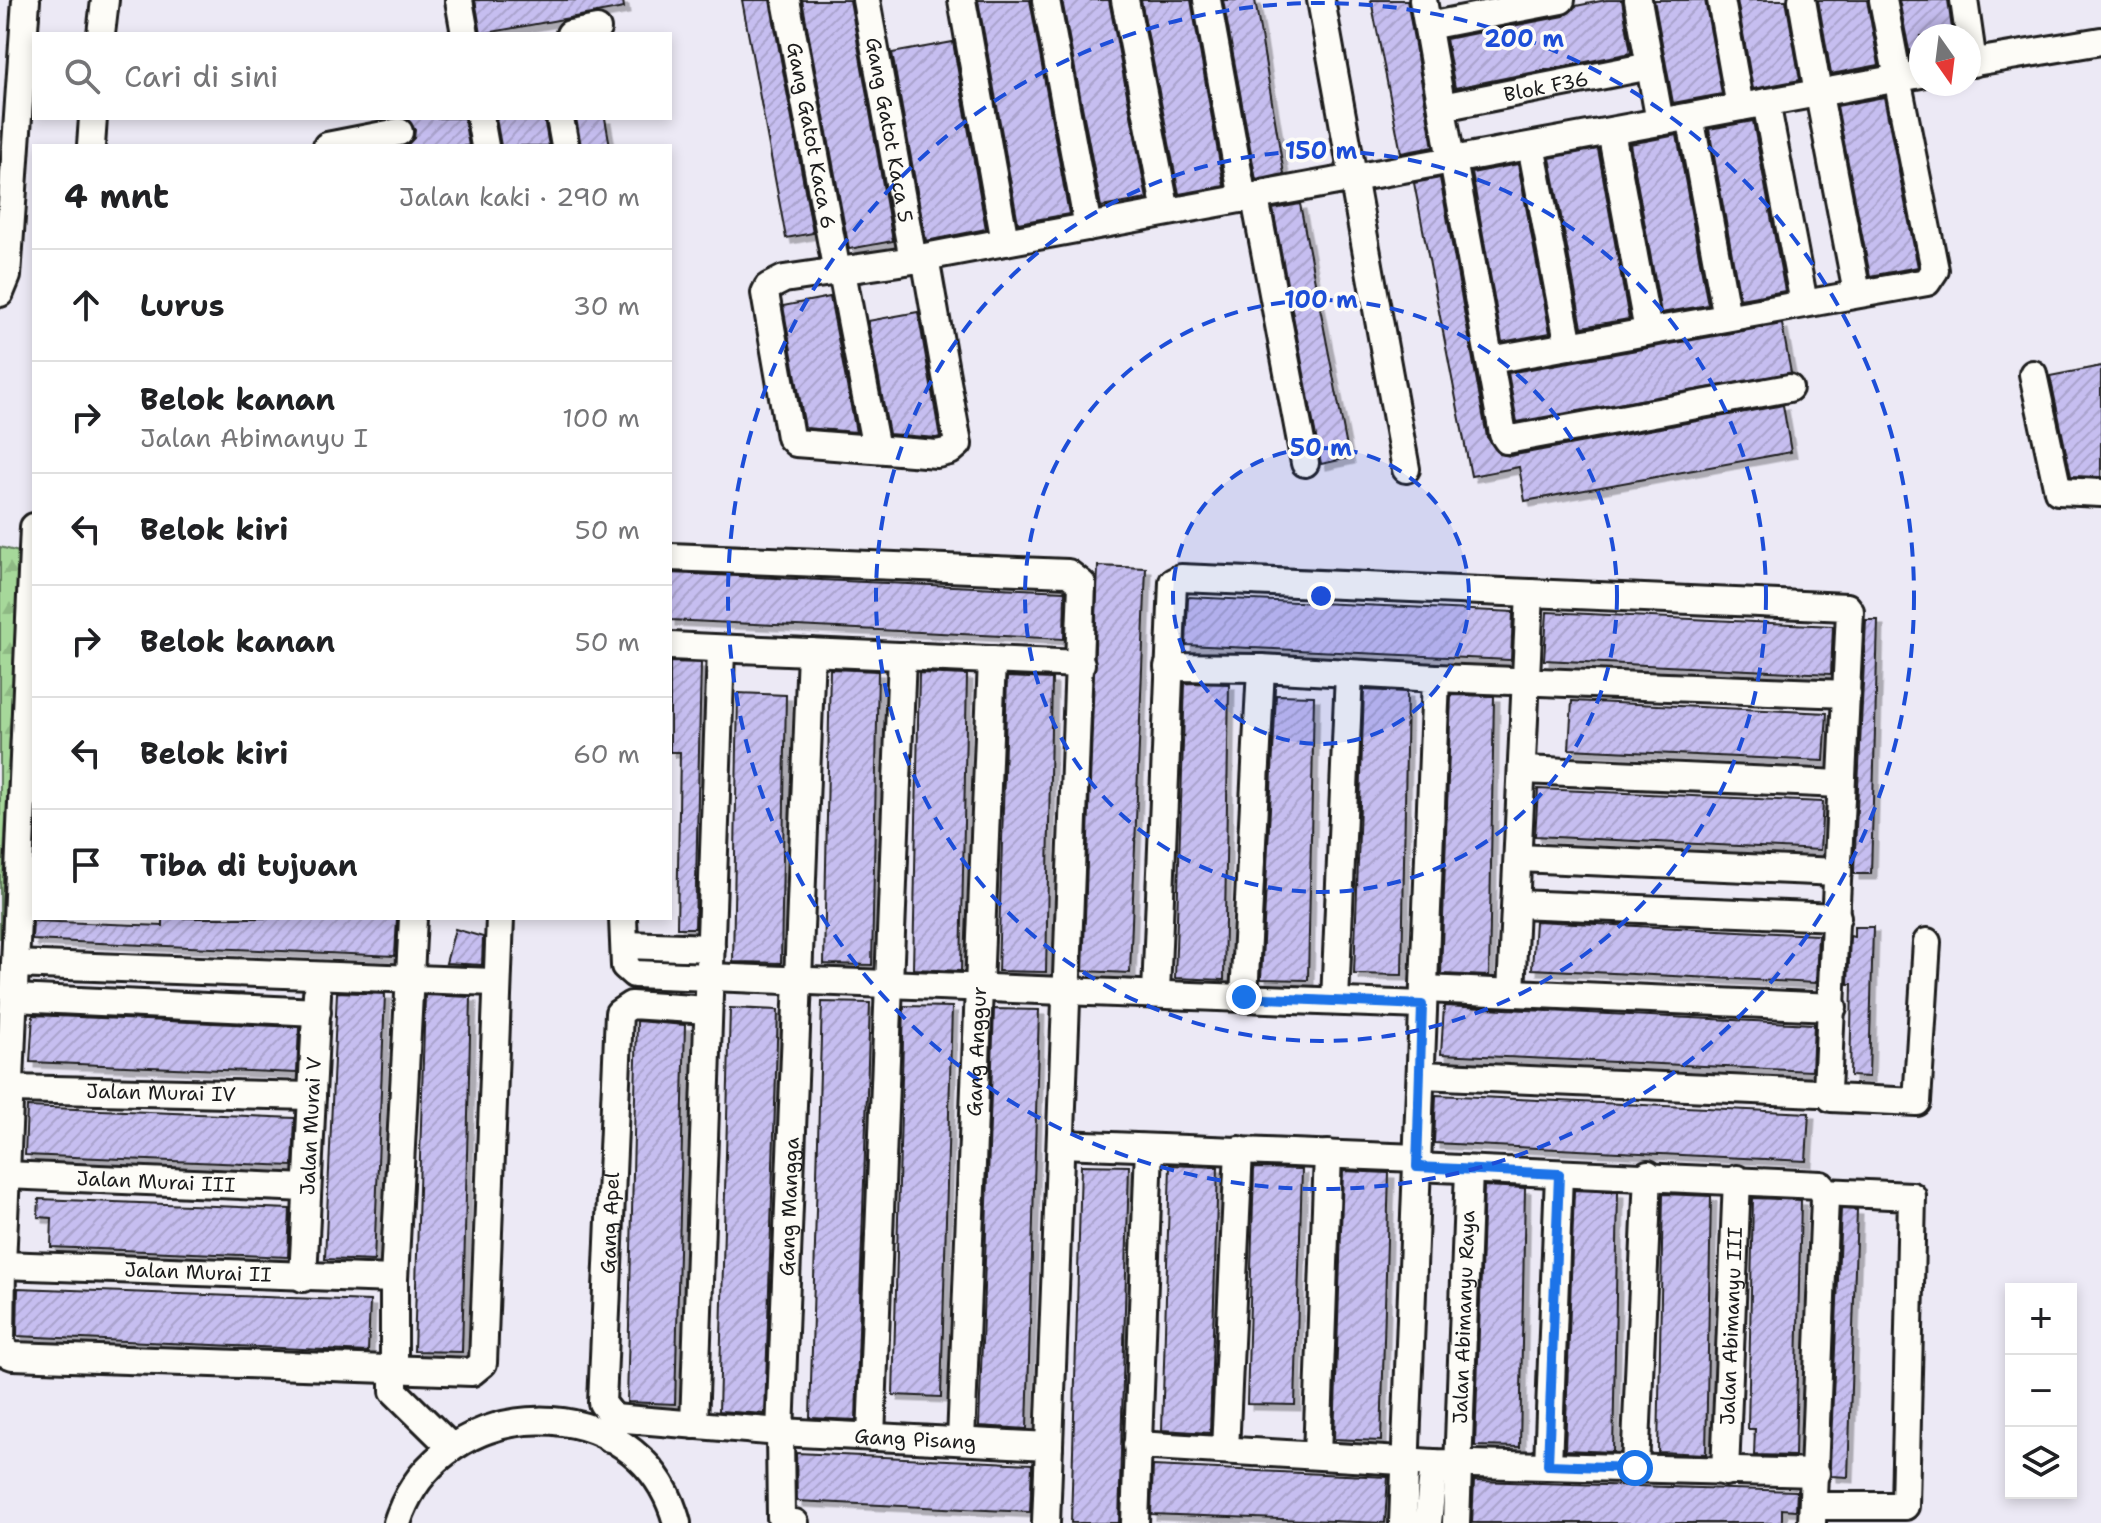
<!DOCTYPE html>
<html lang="id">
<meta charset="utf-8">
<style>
body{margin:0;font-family:"Shantell Sans",sans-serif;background:#f6f6f6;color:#202124}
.controls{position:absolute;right:24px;bottom:24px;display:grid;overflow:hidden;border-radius:0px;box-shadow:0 4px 12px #0003}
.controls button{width:72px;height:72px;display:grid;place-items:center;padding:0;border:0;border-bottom:2px solid #e0e0e0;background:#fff;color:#202124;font:40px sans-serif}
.compass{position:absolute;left:1909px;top:24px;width:72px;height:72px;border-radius:50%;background:#fff;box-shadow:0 4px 12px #0003;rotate:166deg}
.stop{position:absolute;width:24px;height:24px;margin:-18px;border:6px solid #1a73e8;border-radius:50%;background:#fff}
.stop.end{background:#1a73e8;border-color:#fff;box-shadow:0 2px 8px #0008}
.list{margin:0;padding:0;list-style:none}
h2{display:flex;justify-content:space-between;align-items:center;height:104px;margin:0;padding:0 32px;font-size:34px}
h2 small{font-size:26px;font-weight:400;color:#757577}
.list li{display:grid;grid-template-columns:52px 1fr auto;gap:24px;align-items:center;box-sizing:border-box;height:112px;padding:0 32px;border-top:2px solid #e0e0e0}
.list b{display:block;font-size:30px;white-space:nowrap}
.list p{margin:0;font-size:26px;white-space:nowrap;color:#757577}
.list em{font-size:26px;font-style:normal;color:#757577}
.icon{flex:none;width:44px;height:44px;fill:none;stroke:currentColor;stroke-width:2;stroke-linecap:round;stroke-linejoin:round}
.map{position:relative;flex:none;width:2101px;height:1523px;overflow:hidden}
.search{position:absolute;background:#fff;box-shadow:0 4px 12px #0003;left:32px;top:32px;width:640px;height:88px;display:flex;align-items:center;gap:20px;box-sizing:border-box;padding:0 28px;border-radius:0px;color:#757577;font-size:30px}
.panel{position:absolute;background:#fff;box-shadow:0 4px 12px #0003;left:32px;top:144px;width:640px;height:776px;border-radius:0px}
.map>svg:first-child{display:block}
</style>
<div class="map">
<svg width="2101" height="1523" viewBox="0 0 2101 1523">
<defs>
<pattern id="forest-firs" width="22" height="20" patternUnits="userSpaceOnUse" patternTransform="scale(2)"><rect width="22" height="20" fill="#a6d89a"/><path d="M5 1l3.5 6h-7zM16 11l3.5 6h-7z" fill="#8eb984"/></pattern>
<pattern id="building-hatch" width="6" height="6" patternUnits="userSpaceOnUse" patternTransform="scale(2)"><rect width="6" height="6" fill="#c6bef0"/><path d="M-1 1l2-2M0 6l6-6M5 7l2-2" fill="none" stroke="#aaa3cd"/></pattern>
<filter id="shadow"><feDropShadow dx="5.5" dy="5.5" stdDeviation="0" flood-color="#0004"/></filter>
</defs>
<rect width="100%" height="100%" fill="#ece9f5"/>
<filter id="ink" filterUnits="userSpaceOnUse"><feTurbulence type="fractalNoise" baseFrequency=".0125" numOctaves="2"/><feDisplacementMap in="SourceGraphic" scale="16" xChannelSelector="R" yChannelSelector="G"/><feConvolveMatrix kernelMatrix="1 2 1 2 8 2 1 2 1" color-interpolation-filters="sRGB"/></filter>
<g filter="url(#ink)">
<!-- forest -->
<path fill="url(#forest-firs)" stroke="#617a5b" stroke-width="2" d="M0,547L19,552L0,939Z"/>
<!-- building -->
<path fill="url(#building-hatch)" stroke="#1c1c1c" stroke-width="2" filter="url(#shadow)" d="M475,0H623L624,8L481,34Z
M742,0H770L813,233L786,238Z
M802,0H850L893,241L849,249Z
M978,0H1030L1069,214L1018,223Z
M1062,0H1109L1147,199L1101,207Z
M1141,0H1191L1224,186L1179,194Z
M1223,0H1255L1284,174L1256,180Z
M1371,0H1407L1433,147L1401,153Z
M1606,0H1622L1631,53L1455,88L1446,39L1564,16L1576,6Z
M1654,0H1705L1722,94L1673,103Z
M1737,0H1786L1800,80L1753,89Z
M1818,0H1867L1879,65L1831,74Z
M1899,0H1948L1953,36H1921V58L1911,60Z
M953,42L986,229L926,241L892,53Z
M1884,97L1918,267L1870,276L1837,106Z
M406,118H464L469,146H406L414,138L415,130Z
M496,118H544L549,146H501Z
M576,118H605L610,146H581Z
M1753,121L1785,291L1740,299L1709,129Z
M1677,135L1708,305L1661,313L1630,144Z
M1598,149L1629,319L1582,327L1550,158Z
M1518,164L1550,333L1502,342L1472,173Z
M1440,178L1487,437L1500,454L1510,456L1783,405L1791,452L1525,501L1519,467L1471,476L1414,183Z
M1300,204L1349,458L1321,464L1273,209Z
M830,297L856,432L805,428L783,306Z
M918,312L940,437L936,438L889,434L868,321Z
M1782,324L1791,373L1517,422L1508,373Z
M2101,366V477L2071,476L2050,376Z
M1098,566L1146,568L1130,973L1083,971Z
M670,573L1065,591L1064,639L670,620Z
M1188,597L1513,612L1511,660L1186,645Z
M1547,612L1833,626L1831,674L1544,660Z
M1866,620H1878L1871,874H1854V870Z
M670,662L701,663L695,928H677L680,752H670Z
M830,669L878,671L872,965L824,964Z
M919,673L967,675L961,971L913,969Z
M1007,677L1052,679L1046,972L998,971Z
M1185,683L1229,684L1224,980L1175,978Z
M1364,690L1407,692L1402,975L1354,974Z
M738,693L786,695L781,963L733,962Z
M1276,695L1314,696L1308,980L1261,979Z
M1451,695L1494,696L1489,976L1441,974Z
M1572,701L1827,713L1824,761L1569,749Z
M1538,789L1823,802L1820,850L1535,836Z
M163,918H397L395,956L32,940L33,921L163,926Z
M1535,921L1818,935L1816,983L1532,969Z
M1854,927H1873L1869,1077L1850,1076L1852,984H1848L1850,936L1854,937Z
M455,929L483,937L482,965L446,963Z
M337,992L385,994L374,1261L325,1259Z
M425,995L471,997L462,1352L414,1351Z
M822,1002L870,1003L856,1420L810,1418Z
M904,1006L952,1007L941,1397L893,1395Z
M1444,1006L1814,1024L1812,1071L1441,1054Z
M730,1008L778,1010L765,1414L719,1411Z
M994,1009L1039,1010L1027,1429L979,1426Z
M33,1015L299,1027L297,1073L30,1062Z
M637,1021L685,1025L675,1404L627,1402Z
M1436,1095L1809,1113L1806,1161L1434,1143Z
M27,1107L295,1118L293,1166L25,1155Z
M1081,1165L1129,1166L1119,1523H1071Z
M1170,1165L1218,1167L1210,1433L1162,1430Z
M1254,1168L1302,1169L1295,1405L1247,1404Z
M1343,1171L1389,1173L1381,1441L1334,1439Z
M1484,1186L1525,1188L1520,1447L1475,1446Z
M1574,1190L1618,1192L1613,1452L1565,1450Z
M1663,1194L1711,1196L1706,1454L1658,1452Z
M1753,1198L1801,1200L1795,1456L1754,1455L1755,1429H1748Z
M39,1199L290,1209L288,1257L51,1247L52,1218L38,1217Z
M1841,1209L1857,1210L1848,1477L1831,1476L1830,1466Z
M18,1288L370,1301L368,1352L17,1336Z
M796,1453L1032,1464L1030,1512L797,1501Z
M1153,1466L1388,1477L1385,1523L1151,1514Z
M1474,1481L1797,1491L1796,1510L1782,1509V1523H1472Z"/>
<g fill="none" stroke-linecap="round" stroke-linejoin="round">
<!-- minor casing -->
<g stroke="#1c1c1c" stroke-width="32">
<g id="minor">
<path d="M459,0L465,34"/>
<path id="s1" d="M786,0L837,272"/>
<path id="s2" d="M866,0L913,260"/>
<path d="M962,0L1005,242"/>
<path d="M1046,0L1088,227"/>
<path d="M1125,0L1166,212"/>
<path d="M1207,0L1243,199"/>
<path d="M1321,0L1406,469"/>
<path d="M1423,0L1451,160"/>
<path d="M1638,0L1660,122"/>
<path d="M1721,0L1740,107"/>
<path d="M1802,0L1818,93"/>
<path d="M1883,0L1898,79"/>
<path d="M1964,0L1973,63"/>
<path d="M1428,26L1561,0"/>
<path d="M101,34L105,0"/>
<path d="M570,34L597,29"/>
<path d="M1969,63L2101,41"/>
<path d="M1766,102L1804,303"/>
<path d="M1821,105L1857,293"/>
<path id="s3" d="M1442,107L1650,66"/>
<path d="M480,118L485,146"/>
<path d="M560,118L565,146"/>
<path d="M1692,127L1727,317"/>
<path d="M1613,142L1648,331"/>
<path d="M91,146L93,118"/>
<path d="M327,146L399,132"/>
<path d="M1533,156L1569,346"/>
<path d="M1455,171L1503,434L1507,440L1789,388"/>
<path d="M1255,198L1305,463"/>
<path d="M925,257L958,444L950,451L937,454L796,443L790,437L765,293L768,287L784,279L913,260L925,257L1005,242L1921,74"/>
<path d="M842,272L876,449"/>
<path d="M0,293L7,276L26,0"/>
<path d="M1490,360L1927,282L1935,270L1900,93"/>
<path d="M2033,374L2058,491L2101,493"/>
<path d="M34,527L2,1265L1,1341L5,1353L13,1356L472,1372L483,1363L500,918"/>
<path d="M670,557L1068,573L1082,584L1046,1523"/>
<path d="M670,646L1081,664"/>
<path d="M1168,667L1261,668L1436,678L1403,1523"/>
<path d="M1436,678L1847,694"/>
<path d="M1523,770L1841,784"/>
<path d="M1518,858L1838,872"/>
<path d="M1516,904L1837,917"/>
<path d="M413,918L394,1279V1391L451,1447"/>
<path d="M623,918L625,966L634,974L1422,1005"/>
<path d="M626,945L711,948"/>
<path d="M15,964L497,982"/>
<path d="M1425,989L1833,1007"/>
<path d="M1511,992L1530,593L1847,607L1850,611L1827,1090L1831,1098L1917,1102L1927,942"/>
<path d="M1156,993L1173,582L1181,578L1530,593"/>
<path d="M1244,997L1261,668"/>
<path d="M14,998L317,1012"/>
<path d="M1335,1001L1349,673"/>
<path d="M1422,1075L1819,1093L1827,1090"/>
<path id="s4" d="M11,1089L312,1096"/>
<path d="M1061,1144L1417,1158"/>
<path d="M1417,1167L1821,1185L1825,1198L1812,1523"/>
<path id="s5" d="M6,1175L307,1188"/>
<path id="s6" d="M2,1265L394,1279"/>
<path id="s7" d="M303,1278L317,994"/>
<path id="s8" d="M614,1418L780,1432L1049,1446"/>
<path d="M694,1425L721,650"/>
<path d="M871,1437L902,656"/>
<path id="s9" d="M609,1438L614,1418L602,1403L619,1013L631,1005L708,1010"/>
<path id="s10" d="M961,1441L992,660"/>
<path d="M1137,1445L1434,1463L1816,1473"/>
<path d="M1225,1450L1239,1150"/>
<path d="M1317,1455L1328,1154"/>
<path d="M1548,1465L1559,1174"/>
<path d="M1635,1468L1648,1174"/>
<path id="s11" d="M1725,1472L1737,1179"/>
<path d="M1813,1506H1905L1912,1196L1823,1192"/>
<path d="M397,1523C439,1389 640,1384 677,1523"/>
<path id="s12" d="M795,1523H785L781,1518L780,1432L811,652"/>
<path d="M1135,1523L1149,1148"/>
<path d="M1428,1523L1434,1463"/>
<path id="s13" d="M1456,1523L1469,1170"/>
</g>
</g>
<!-- minor -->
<use href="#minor" stroke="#fdfcf7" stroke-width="26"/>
</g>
</g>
<g fill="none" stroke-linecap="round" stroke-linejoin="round" filter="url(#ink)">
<!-- route -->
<path stroke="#1a73e8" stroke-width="10" d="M1244,997L1422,1005L1417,1167L1559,1174L1548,1465L1635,1468"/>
</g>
<!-- distance rings -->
<circle cx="1321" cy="596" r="148" fill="#1d4ed8" fill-opacity=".12"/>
<g fill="none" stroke="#1d4ed8" stroke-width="4" stroke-dasharray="14 10">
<circle cx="1321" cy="596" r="148"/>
<circle cx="1321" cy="596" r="296"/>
<circle cx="1321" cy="596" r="445"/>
<circle cx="1321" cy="596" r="593"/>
</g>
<g text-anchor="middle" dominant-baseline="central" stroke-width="7" stroke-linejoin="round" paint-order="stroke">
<!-- street labels -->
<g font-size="20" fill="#1c1c1c" stroke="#fdfcf7">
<text stroke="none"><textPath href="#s3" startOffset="106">Blok F36</textPath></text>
<text stroke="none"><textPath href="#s2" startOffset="132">Gang Gatot Kaca 5</textPath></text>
<text stroke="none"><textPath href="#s1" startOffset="138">Gang Gatot Kaca 6</textPath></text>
<text stroke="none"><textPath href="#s10" startOffset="390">Gang Anggur</textPath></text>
<text stroke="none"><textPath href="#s4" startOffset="150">Jalan Murai IV</textPath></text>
<text stroke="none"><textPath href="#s7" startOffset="152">Jalan Murai V</textPath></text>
<text stroke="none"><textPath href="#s5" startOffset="150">Jalan Murai III</textPath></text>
<text stroke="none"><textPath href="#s12" startOffset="328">Gang Mangga</textPath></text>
<text stroke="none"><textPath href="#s9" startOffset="220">Gang Apel</textPath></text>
<text stroke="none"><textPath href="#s6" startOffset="196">Jalan Murai II</textPath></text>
<text stroke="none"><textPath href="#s13" startOffset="206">Jalan Abimanyu Raya</textPath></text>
<text stroke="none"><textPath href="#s11" startOffset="146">Jalan Abimanyu III</textPath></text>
<text stroke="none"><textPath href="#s8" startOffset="302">Gang Pisang</textPath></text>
</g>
</g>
<circle cx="1321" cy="596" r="12" fill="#1d4ed8" stroke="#fdfcf7" stroke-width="4"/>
<g font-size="24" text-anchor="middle" font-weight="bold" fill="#1d4ed8" stroke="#fdfcf7" stroke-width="7" stroke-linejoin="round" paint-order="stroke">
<text x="1524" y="47">200 m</text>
<text x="1321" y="159">150 m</text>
<text x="1321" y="308">100 m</text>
<text x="1321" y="456">50 m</text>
</g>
</svg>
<div class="controls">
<button>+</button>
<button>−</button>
<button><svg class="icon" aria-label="layers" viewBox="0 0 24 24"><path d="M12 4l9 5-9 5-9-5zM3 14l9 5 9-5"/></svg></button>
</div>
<svg class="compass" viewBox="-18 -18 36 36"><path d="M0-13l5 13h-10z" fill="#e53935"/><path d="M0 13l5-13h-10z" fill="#757577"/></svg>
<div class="stop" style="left:1635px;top:1468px"></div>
<div class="stop end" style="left:1244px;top:997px"></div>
<div class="search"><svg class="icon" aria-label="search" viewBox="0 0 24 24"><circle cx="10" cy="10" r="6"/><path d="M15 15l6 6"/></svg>Cari di sini</div>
<section class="panel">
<h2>4 mnt<small>Jalan kaki · 290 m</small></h2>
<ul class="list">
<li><svg class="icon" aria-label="ahead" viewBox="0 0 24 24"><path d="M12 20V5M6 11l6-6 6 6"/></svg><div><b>Lurus</b></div><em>30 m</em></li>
<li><svg class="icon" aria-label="right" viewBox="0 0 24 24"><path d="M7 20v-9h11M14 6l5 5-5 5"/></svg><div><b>Belok kanan</b><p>Jalan Abimanyu I</p></div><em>100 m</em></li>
<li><svg class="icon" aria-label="left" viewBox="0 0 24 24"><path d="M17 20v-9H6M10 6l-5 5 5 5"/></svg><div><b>Belok kiri</b></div><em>50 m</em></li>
<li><svg class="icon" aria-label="right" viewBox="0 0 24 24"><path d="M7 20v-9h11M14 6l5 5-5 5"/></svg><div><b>Belok kanan</b></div><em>50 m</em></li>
<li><svg class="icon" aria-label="left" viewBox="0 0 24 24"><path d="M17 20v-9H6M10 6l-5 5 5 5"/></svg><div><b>Belok kiri</b></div><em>60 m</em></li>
<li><svg class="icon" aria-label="arrive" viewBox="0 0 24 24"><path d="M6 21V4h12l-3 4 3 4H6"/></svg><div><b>Tiba di tujuan</b></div></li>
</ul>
</section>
</div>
